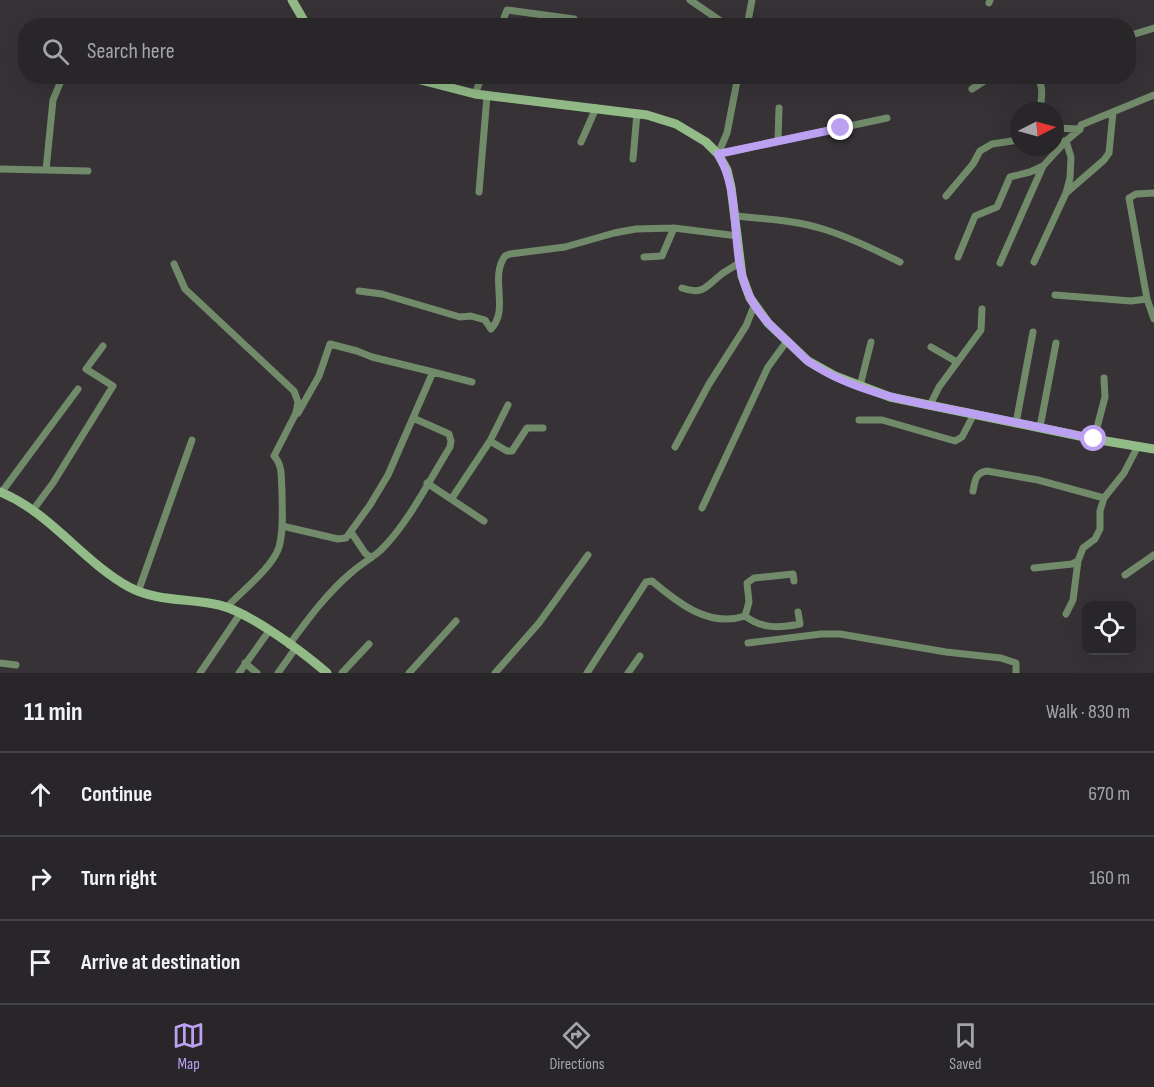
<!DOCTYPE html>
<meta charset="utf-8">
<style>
body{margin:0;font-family:"Sofia Sans Condensed",sans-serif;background:#302e30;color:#f1f3f6}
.controls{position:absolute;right:18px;bottom:18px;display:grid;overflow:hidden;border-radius:12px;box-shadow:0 6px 24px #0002}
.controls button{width:54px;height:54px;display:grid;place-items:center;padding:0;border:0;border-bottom:2px solid #444345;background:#282628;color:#f1f3f6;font:30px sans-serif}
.compass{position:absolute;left:1010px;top:102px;width:54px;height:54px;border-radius:50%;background:#282628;box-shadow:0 6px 24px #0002;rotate:84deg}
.stop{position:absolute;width:18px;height:18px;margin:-14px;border:4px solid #bca0f2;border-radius:50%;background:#fff}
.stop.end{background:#bca0f2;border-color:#fff;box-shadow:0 2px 6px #0008}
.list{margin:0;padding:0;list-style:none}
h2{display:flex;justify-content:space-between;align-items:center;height:78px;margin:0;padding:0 24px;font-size:26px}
h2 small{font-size:20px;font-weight:400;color:#a5a5a8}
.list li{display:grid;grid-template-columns:39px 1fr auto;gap:18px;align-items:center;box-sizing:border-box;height:84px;padding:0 24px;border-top:2px solid #444345}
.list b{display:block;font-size:22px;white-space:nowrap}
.list em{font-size:20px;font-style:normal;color:#a5a5a8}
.icon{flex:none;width:33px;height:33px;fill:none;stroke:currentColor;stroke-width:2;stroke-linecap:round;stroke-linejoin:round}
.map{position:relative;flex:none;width:1154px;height:673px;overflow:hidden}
.search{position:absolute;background:#282628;box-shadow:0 6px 24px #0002;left:18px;right:18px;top:18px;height:66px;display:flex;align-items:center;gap:15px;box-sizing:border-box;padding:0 21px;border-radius:24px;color:#a5a5a8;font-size:22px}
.sheet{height:330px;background:#282628}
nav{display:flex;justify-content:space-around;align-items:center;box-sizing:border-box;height:84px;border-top:2px solid #444345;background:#282628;font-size:16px;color:#a5a5a8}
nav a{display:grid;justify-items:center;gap:3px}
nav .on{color:#bca0f2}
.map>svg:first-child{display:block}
</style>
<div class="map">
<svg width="1154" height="673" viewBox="0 0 1154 673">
<rect width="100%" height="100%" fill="#363236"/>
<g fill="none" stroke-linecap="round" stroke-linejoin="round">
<!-- street -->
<path stroke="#718a6a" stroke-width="7" d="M690,0L728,26
M989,3L990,0
M501,26L507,10L574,19
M747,26L752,0
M1128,36L1154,28
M1036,76C1045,86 1041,99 1040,111
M972,89L992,76
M475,94L482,76
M1055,128L1080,129
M778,140L779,108
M581,142L596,108
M718,154L887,118
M718,154L727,133L738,76
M633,159L637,113
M0,169L88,171
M46,170L53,100L63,76
M479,192L487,96
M1066,193L1104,160L1109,153L1113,112
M1154,193L1136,194L1129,198L1147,299L1154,319
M946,196L973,164L980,151L992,144L1019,140
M736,216C765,219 795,220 823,229C850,237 875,250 900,262
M644,257L662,256L674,228
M958,257L975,216L997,207L1010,177L1030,172L1043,166L1066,141L1080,129L1081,125L1154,95
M1034,262L1066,193L1070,178L1071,157L1066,141H1055
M1000,263L1043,166
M174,264L185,289L294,391L298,402L296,413L274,456C283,465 281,479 282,491C282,509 284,530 279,547C273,567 242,591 227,607
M682,288C704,296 707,285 723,273C729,269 735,266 740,262
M359,291L382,294L460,317L471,316L485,320L491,329C510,309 489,278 505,256L510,254L565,247L614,233L636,229L674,228L738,236
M1055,295L1131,301L1147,299
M931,347L957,362
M860,386L871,342
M930,405L939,387L981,330L982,309
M298,413L319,376L330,344L357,351L372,357L433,372
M859,420H882L955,441L962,437L974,414
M1016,423L1033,332
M1040,427L1056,343
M1094,439L1105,397L1104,378
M490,441L508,405
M675,447L709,384L746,326L754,306
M427,483L484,521
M973,491C975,481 975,473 987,471L1038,480L1104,498L1124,473L1138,446
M1,493L78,389
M452,498L490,441L507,451H512L527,428H543
M702,508L768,367L787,341
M33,510L53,483L113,386L86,369L103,346
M282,526L338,539L346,538L370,505L388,475L433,372L472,382
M351,532L365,553L371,558
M1034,568L1072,564L1078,561L1083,548L1095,539L1100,529V511L1104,498
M1125,575L1154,555
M138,592L192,440
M1066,614L1073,600L1078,561
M745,616C762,629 779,628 800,624L798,612
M748,643L821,634H840L946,652L1001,658L1016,663V673
M289,645C308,619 327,593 352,572C361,564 372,558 381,550C409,522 429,481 450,447L451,441L449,434L413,418
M0,663L16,665
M245,663L257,673
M200,673L240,614
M239,673L269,631
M278,673L295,649
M342,673L369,644
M409,673L456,621
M495,673L539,623L588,555
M587,673L646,582L652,581C678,603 709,628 745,616L749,602L747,583L754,578L793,574L794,581
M628,673L640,656"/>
<!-- secondary -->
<path stroke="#93bb88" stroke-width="9" d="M292,0L307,26
M405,76L475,94L647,115L676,124L706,142L718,154L727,170L731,187L742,276L750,298L768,323L808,361L835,376L890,397L1094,439L1154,449
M0,492C50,512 82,561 129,587C157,602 189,598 219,605C249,612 303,652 327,673"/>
</g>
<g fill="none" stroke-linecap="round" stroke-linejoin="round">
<!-- route -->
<path stroke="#bca0f2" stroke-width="8" d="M841,128L718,154C744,199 728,250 749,295C757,313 772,327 786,340C794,347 801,356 809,362C855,393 912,402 965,412C1008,421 1051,429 1094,439"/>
</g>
</svg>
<div class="controls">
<button><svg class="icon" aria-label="locate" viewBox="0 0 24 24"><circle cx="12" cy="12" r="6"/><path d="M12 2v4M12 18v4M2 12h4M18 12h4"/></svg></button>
</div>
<svg class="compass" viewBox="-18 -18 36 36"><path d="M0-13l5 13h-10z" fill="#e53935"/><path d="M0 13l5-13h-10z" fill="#a5a5a8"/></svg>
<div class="stop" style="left:1094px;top:439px"></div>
<div class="stop end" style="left:841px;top:128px"></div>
<div class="search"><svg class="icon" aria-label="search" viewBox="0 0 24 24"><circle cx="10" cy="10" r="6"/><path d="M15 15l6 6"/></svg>Search here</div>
</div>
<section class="sheet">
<h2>11 min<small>Walk · 830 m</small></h2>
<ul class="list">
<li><svg class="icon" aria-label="ahead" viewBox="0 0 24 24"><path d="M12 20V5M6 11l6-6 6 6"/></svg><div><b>Continue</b></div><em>670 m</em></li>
<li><svg class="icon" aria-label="right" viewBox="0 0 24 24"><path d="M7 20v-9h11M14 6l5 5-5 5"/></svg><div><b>Turn right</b></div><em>160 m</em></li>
<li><svg class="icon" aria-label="arrive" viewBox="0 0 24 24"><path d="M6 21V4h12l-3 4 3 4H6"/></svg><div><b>Arrive at destination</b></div></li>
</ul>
</section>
<nav>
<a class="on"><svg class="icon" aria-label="map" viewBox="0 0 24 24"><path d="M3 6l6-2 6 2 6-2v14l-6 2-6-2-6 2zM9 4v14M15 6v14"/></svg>Map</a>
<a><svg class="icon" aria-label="directions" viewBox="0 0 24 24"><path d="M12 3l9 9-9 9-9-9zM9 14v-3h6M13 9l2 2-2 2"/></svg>Directions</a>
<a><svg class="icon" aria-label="saved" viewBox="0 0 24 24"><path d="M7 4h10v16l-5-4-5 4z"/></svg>Saved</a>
</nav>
